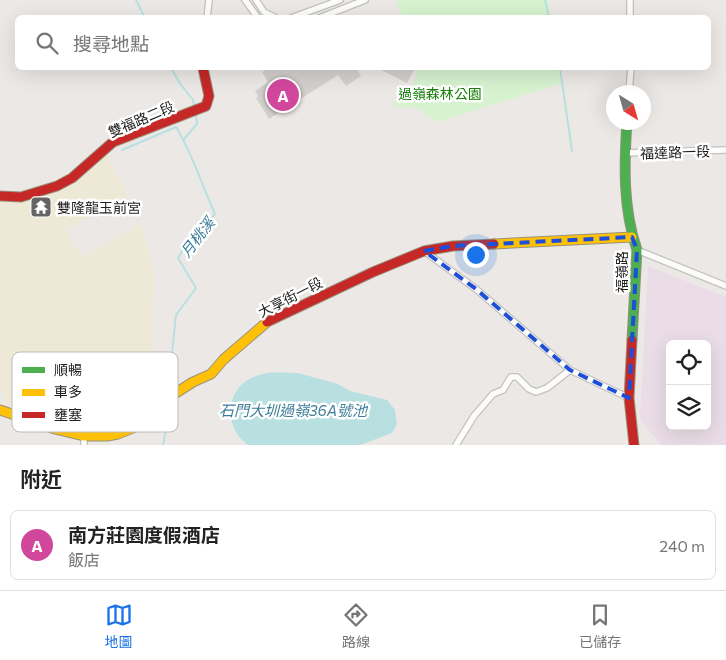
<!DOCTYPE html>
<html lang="zh-TW">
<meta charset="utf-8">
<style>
body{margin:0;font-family:Commissioner,"Noto Sans TC",sans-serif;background:#f2f2f2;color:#222}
.controls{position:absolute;right:15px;bottom:15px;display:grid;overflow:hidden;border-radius:8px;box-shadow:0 5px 20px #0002}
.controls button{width:45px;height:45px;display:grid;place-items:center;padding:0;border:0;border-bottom:1px solid #e0e0e0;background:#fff;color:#222;font:25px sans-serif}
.compass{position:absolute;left:606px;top:85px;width:45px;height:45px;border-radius:50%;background:#fff;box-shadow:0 5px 20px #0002;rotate:143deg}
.you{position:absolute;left:475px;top:254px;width:18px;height:18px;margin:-12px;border:4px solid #fff;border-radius:50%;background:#1a73e8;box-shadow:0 0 0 8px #1a73e833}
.badge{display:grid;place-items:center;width:32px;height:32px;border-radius:50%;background:#1a73e8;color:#fff;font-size:16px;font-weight:700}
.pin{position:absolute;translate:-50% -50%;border:2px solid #fff;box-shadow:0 1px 5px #0006}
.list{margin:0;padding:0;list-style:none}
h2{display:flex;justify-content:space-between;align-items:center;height:65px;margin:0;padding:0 20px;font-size:21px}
h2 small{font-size:16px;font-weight:400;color:#767676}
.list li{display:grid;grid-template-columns:32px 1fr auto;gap:15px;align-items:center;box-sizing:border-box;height:70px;margin:0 10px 10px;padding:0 10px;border:1px solid #e0e0e0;border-radius:8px}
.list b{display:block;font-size:19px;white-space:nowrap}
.list p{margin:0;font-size:16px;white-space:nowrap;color:#767676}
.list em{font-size:16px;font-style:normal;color:#767676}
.icon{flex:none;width:28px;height:28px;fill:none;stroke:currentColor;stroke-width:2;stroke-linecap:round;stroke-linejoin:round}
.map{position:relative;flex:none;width:726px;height:445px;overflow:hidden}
.search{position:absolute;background:#fff;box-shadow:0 5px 20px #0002;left:15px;right:15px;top:15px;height:55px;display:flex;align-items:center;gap:12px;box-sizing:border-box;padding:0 18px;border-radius:8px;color:#767676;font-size:19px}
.sheet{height:145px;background:#fff}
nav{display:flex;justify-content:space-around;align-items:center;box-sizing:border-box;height:70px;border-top:1px solid #e0e0e0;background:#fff;font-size:14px;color:#767676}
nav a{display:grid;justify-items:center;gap:2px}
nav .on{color:#1a73e8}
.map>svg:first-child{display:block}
</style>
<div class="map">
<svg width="726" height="445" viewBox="0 0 726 445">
<rect width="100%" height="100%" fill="#ece8e5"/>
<!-- industrial -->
<path fill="#eadde7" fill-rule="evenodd" d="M648,266L726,297V445H661L640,419ZM670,344H707V426H670Z"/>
<!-- farmland -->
<path fill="#eee9d7" d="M107,154L128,196L65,230L83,257L141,224L154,273L153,376L160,404L135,427L107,434L72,430L8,409L0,385V200L10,201L42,195L81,176Z"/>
<!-- park -->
<path fill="#d6f2cf" d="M396,0H548L552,17H402Z
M418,68H560L562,83L438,122L416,108L395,107L391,104L410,95Z"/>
<!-- water -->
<path fill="#b8e0e1" d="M298,373L338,384L350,391L387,400L395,410L397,424L392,433L360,445H248C243,440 237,436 235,430C224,407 234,382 259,375C270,371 286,373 298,373Z"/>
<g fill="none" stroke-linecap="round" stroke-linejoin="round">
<!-- stream -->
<path stroke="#b8e0e1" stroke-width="2" d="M136,0L145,18
M545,0L549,18
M171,68L181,85L193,100L194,105
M560,68L572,151
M184,139L197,124L196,116
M122,150L176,127C193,155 202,185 215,214L186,245L178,258L196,288L176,315L172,353L173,383L167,395
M163,445L168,419L163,403"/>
</g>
<!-- building -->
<path fill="#d4d0ce" d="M269,68H356L361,76L346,86L338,75L269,119L256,98L258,96L255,91L268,82L262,72Z
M377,68H415L407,83Z"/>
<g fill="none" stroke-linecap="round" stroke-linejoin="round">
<!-- street casing -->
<g stroke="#c3c1c0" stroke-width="8">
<path id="street" d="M245,0L258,18
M256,0L264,12L276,18
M630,0V18
M207,18L209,0
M291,18L340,0
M319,18L365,0
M629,92L631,68
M624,153L726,150
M637,250L726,286
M424,251L476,289L570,370L629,398
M84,436V445
M456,445L474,416L493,394L503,390L511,377H517L529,389L536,392L547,388L570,370"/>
</g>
<!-- fast casing -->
<g stroke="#97937c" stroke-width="11">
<path id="fast" d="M627,122C624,165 623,209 637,250L632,340"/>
</g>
<!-- slow casing -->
<g stroke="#97937c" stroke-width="11">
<path id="slow" d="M494,244L632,237
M0,410L55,429L84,436H107L118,434L135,427L157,405L193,382L211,374L224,359L267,322"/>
</g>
<!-- jam casing -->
<g stroke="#97937c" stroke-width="11">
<path id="jam" d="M0,196L21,197L57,186L72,178L113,142L206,106L209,96L203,68
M267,322L373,272L424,251L453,246L494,244
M632,340L629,398L634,445"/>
</g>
<!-- street -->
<use href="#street" stroke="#fcfcfb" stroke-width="5.5"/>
<!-- fast -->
<use href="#fast" stroke="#4caf50" stroke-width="9"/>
<!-- slow -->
<use href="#slow" stroke="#ffc107" stroke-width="9"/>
<!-- jam -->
<use href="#jam" stroke="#c62828" stroke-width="9"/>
</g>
<!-- marked area -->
<path fill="none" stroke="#1d4ed8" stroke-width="4" stroke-dasharray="10 6" stroke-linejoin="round" d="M632,237L637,250L629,398L570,370L476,289L424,251L453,246Z"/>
<!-- icons -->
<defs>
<g id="temple-square" transform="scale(1.125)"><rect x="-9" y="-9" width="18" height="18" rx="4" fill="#656463" stroke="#fff"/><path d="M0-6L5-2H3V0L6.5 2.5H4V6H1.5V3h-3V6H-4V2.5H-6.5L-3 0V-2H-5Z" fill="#fff"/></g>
</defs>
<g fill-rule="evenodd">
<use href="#temple-square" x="41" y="207"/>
</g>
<g text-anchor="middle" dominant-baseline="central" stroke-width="5" stroke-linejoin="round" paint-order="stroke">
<!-- park labels -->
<g font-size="14" fill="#157f07" stroke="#fff">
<text x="440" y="93">過嶺森林公園</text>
</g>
<!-- street labels -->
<g font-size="14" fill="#1d1d1d" stroke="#fff">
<text transform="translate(141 119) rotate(-23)">雙福路二段</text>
<text transform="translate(675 152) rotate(-2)">福達路一段</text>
<text transform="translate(621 272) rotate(-90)">福嶺路</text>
<text transform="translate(290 297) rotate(-27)">大享街一段</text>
</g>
<!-- poi labels -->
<g font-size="14" fill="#1d1d1d" stroke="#fff" text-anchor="start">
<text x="57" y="207">雙隆龍玉前宮</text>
</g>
<!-- water labels -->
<g font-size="15" font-style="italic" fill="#3e7e98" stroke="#fff">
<text transform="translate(197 237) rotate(-52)">月桃溪</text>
<text x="293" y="410">石門大圳過嶺36A號池</text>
</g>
</g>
<!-- legend -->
<rect x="12" y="352" width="166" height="80" rx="8" fill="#fff" stroke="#bbb" stroke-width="1"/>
<rect x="22" y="367" width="23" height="6" fill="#4caf50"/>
<rect x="22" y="389" width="23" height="7" fill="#ffc107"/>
<rect x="22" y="412" width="23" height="6" fill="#c62828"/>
<g font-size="14" fill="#1d1d1d">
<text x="54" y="375">順暢</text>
<text x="54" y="397">車多</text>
<text x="54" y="420">壅塞</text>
</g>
</svg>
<div class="controls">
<button><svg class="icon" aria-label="locate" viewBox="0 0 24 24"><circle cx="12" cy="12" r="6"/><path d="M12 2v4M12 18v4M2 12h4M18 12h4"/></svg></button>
<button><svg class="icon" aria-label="layers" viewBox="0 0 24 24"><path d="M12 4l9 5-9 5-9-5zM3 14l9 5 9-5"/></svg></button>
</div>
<svg class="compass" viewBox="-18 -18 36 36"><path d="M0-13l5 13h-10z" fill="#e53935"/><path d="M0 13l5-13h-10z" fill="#767676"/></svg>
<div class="you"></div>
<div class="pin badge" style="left:283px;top:95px;background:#d1479c">A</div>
<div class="search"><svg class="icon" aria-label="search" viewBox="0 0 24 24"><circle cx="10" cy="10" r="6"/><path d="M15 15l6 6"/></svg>搜尋地點</div>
</div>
<section class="sheet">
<h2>附近<small></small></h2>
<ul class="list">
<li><span class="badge" style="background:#d1479c">A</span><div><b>南方莊園度假酒店</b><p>飯店</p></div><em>240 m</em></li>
</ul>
</section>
<nav>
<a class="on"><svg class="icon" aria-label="map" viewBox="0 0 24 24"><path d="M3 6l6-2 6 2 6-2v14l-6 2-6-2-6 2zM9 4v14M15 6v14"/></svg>地圖</a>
<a><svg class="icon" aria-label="directions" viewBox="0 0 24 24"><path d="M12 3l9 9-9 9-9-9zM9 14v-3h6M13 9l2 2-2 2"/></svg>路線</a>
<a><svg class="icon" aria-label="saved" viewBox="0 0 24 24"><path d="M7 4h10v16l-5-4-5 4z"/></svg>已儲存</a>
</nav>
